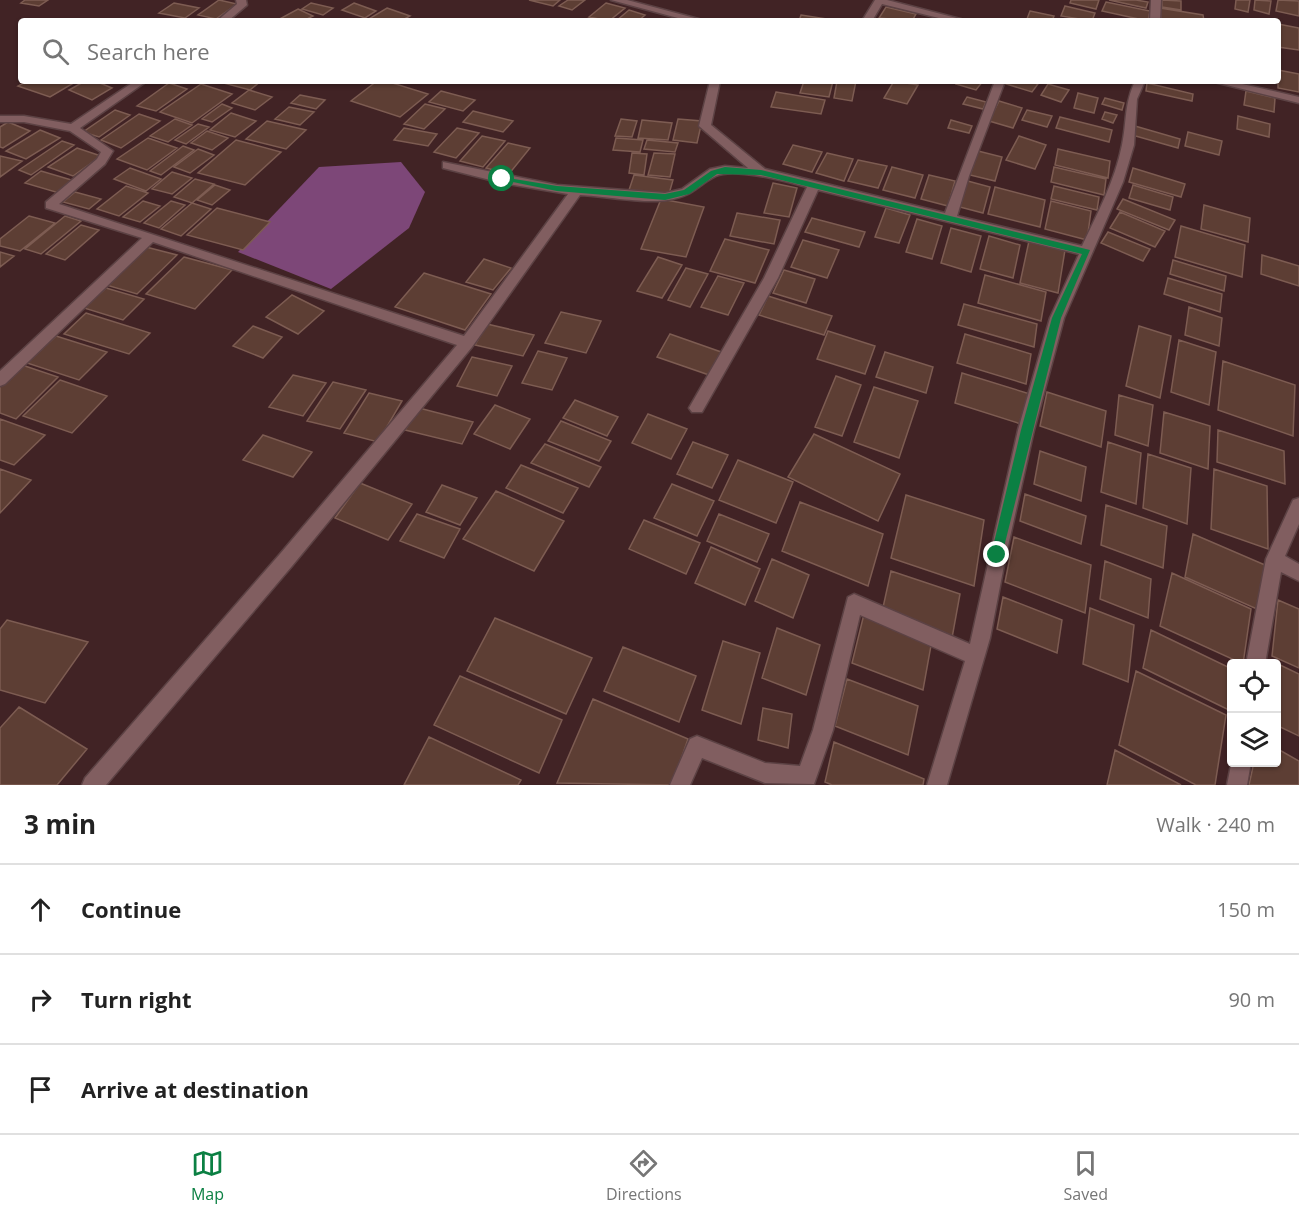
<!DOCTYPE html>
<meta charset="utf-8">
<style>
body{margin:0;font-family:"Open Sans",sans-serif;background:#f6f6f6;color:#222}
.controls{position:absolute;right:18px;bottom:18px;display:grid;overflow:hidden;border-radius:6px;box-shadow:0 2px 4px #0004}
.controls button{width:54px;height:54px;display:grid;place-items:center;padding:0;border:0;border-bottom:2px solid #e0e0e0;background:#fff;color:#222;font:30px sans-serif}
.stop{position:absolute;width:18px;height:18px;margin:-14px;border:4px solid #0b8043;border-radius:50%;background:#fff}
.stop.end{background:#0b8043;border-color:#fff;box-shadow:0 2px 6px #0008}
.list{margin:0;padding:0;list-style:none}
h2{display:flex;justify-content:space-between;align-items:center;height:78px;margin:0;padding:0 24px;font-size:26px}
h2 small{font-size:20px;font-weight:400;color:#767676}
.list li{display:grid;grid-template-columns:39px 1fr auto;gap:18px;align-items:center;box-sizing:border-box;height:90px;padding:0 24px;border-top:2px solid #e0e0e0}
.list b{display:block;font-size:22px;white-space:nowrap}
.list em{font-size:20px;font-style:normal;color:#767676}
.icon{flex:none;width:33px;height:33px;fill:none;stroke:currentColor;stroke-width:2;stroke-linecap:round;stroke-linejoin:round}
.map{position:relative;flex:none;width:1299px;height:785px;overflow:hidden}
.search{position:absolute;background:#fff;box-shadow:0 2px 4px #0004;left:18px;right:18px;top:18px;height:66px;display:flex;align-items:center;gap:15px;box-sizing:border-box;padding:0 21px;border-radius:6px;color:#767676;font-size:22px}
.sheet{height:348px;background:#fff}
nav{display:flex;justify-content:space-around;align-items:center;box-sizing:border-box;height:84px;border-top:2px solid #e0e0e0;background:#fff;font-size:16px;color:#767676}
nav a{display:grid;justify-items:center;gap:3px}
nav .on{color:#0b8043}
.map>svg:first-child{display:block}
</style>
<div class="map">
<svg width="1299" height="785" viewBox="0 0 1299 785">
<rect width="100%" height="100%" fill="#412325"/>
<!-- water -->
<path fill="#7d4778" d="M401,162L425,192L409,228L331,289L238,252L319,167Z"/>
<!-- building -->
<path fill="#5d3e34" stroke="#7d5c52" stroke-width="1.5" d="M25,0H48L39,6L21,3Z
M219,0L237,4L216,19L198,15Z
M529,0H560L553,6Z
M568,0H585L572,10L559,6Z
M1071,0H1099L1096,9L1070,3Z
M1109,0H1136L1148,2L1146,8Z
M1162,0L1181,1V10L1162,7Z
M1236,0H1250L1248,12L1235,9Z
M1255,0L1271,1L1269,14L1254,10Z
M1278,0L1299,1V16L1276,11Z
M1106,2L1150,11L1148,21L1102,11Z
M174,3L199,8L185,18L159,13Z
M311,3L333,8L323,15L302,9Z
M354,3L376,11L365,18L342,10Z
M606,3L625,8L609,21L589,17Z
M1065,6L1095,13L1092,21L1061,16Z
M886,7L916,14L912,21L879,18Z
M387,8L410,16L401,21L367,20Z
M1160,8L1203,15L1204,21H1161Z
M298,9L313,16L303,21H276Z
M629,10L645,15L638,21H616Z
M1030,11L1054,16L1052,21L1027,19Z
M801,15L833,20L799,21Z
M1278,24L1299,28V50L1278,47Z
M1278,70L1299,74V92L1278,88Z
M27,81H77L50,97L18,86Z
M85,81H95L112,88L92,100L69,90Z
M216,81H261L250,90Z
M377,81H386L428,94L400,117L351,101Z
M804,81H833L829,97L800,93Z
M837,81H856L852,101L834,98Z
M894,81L918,85L907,104L884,98Z
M958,81H983L976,90L956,84Z
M1028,81L1038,84L1032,92L1000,82Z
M169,83L187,89L156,111L137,106Z
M1147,83L1193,94L1192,101L1146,91Z
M201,84L232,94L192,123L160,112Z
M1048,84L1069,90L1061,102L1041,95Z
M249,90L272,97L255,110L232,103Z
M441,91L475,100L463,111L429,102Z
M1246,91L1275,98L1274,112L1244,105Z
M776,92L825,100L821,114L771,107Z
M1078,93L1098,98L1094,113L1074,108Z
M300,95L325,100L316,109L291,103Z
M967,97L986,102L983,109L963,104Z
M1105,98L1124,103L1122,110L1102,104Z
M999,101L1022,108L1013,128L989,121Z
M222,104L232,108L212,122L202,119Z
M425,104L445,109L424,129L404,124Z
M289,107L314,112L300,125L275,119Z
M115,110L130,115L99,137L83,132Z
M1027,110L1052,116L1047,127L1022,120Z
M473,111L513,121L503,132L463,122Z
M1105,112L1117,115L1113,123L1102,119Z
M231,113L256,121L235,137L210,130Z
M139,114L160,121L121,148L101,140Z
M1238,116L1270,124L1269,137L1237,129Z
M1060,117L1112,130L1109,142L1056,128Z
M175,119L192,125L168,142L150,136Z
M621,119L637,121L632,137L615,136Z
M678,119L702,121L697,143L673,140Z
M642,120L672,123L668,140L638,138Z
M951,120L972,126L969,133L948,128Z
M267,121L306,130L286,149L246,139Z
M8,122L30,131L3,148L0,147V127Z
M198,124L209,127L186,144L175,140Z
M1135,126L1180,139L1178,148L1132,135Z
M404,128L437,134L428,146L394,140Z
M457,128L479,133L456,158L434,152Z
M40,130L60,138L26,159L6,151Z
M207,131L228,138L212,150L191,143Z
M1188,132L1222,141L1219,155L1185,146Z
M482,136L505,141L483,167L460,161Z
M1019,136L1046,145L1035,169L1006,160Z
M148,138L177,148L147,170L117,159Z
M616,138L643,140L640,152L613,150Z
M236,140L281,152L245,185L198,173Z
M647,140L678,143L675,152L644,149Z
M62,141L74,145L31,175L19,170Z
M508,143L530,148L509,174L486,168Z
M793,145L822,152L812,172L783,164Z
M183,146L194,150L161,175L150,171Z
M77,148L101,156L73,176L48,167Z
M198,149L214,155L190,173L174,167Z
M1058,149L1110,161L1108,178L1055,165Z
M978,151L1002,157L995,181L970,175Z
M632,153L647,154L644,175L629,173Z
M654,153L675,154L670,177L648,175Z
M827,153L853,159L844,181L816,173Z
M0,156L22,161L0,177Z
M858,160L887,166L878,188L848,181Z
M892,167L923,175L915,198L883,190Z
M1054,167L1106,179L1104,195L1051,182Z
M130,168L161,179L146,191L114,179Z
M1133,168L1185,184L1181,197L1129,182Z
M41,171L75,181L59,193L25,183Z
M172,172L192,178L172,194L152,189Z
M634,175L673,180L669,194L629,190Z
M929,175L955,181L948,206L921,199Z
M195,179L214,184L192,203L174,197Z
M964,180L990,187L983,213L956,206Z
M773,183L797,188L789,217L764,213Z
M215,185L230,190L212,205L197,200Z
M1133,185L1173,197L1170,210L1129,198Z
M126,186L148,193L119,216L97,209Z
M1054,186L1099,197L1097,210L1051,199Z
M995,187L1045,200L1040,227L988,214Z
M75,192L101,199L89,209L63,202Z
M661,199L704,207L686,257L641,249Z
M1123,199L1175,220L1169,230L1117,209Z
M143,201L160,206L140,222L123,217Z
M171,201L185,205L159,228L144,223Z
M1051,201L1091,211L1087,240L1045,229Z
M192,203L211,209L181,236L161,229Z
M1204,205L1250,218L1248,242L1201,229Z
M217,208L270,222L243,250L187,235Z
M886,208L910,215L899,243L875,237Z
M1120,212L1165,231L1155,247L1110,228Z
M737,213L780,220L774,244L730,236Z
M29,216L55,223L20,251L0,246V239Z
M65,216L81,221L41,254L25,249Z
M812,218L865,232L859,247L805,232Z
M917,219L942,226L932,259L906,252Z
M81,225L99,230L65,260L46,254Z
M1181,226L1245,245L1242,277L1175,257Z
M951,228L981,236L971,272L941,263Z
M1108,232L1150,249L1143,261L1101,243Z
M989,236L1020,245L1013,278L980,269Z
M725,239L769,250L755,283L710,271Z
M803,240L839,250L827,278L791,267Z
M1029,241L1065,250L1058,293L1020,283Z
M146,247L177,255L137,294L106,285Z
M0,252L14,256L0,267Z
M1262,255L1299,266V286L1261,274Z
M184,257L232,270L195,309L146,294Z
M658,257L682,265L662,298L637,291Z
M484,259L511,268L493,290L466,282Z
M1173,260L1226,276L1224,291L1170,274Z
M686,268L708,274L690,307L668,300Z
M784,270L815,279L806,303L773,293Z
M424,273L491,294L465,330L395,307Z
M985,275L1046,292L1041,321L978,303Z
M718,276L744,283L728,315L701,307Z
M1168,278L1222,294L1220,312L1164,294Z
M106,288L144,299L123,320L84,308Z
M292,295L324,311L298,334L266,317Z
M768,296L832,316L824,335L759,315Z
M964,304L1037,324L1034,347L958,325Z
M1189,307L1222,318L1219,346L1185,335Z
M561,312L601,321L586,353L545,343Z
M86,313L150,333L129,354L64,334Z
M487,324L534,335L523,356L475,345Z
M253,326L282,337L263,358L233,346Z
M1139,326L1171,336L1160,398L1126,386Z
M828,331L875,346L865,374L817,359Z
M670,334L724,353L712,376L657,357Z
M965,334L1031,354L1026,384L957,363Z
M56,336L107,352L79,380L27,363Z
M1179,340L1216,352L1209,405L1171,392Z
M538,351L567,358L552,390L522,383Z
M885,352L933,367L926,393L876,377Z
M472,357L512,366L497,396L457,386Z
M1223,361L1295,385L1293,436L1218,410Z
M22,365L58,377L16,419L0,413V386Z
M962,373L1030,394L1024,425L955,403Z
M293,375L326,383L303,416L269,407Z
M836,376L861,385L842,436L815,427Z
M60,380L107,396L72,433L23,416Z
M333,382L366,390L340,429L307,421Z
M874,387L918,401L899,458L854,442Z
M1047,392L1106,411L1101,447L1040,426Z
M369,393L402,401L378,442L344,433Z
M1119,395L1153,405L1148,446L1115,435Z
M575,400L618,417L607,436L563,418Z
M495,405L530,419L510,449L474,434Z
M419,408L473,422L462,444L405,430Z
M1164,412L1210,426L1208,469L1160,453Z
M648,414L687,429L671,459L632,443Z
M0,419L45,435L14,465L0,460Z
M561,421L611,441L599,461L548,441Z
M1218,430L1284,451L1285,484L1217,462Z
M814,434L900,474L878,521L788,477Z
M263,435L312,452L293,477L243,460Z
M693,442L728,455L712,488L677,474Z
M1108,442L1141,453L1136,504L1101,492Z
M545,444L601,467L589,487L531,463Z
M1040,451L1086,467L1081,501L1034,484Z
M1148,454L1191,468L1187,524L1143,508Z
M738,460L793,482L776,523L719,500Z
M521,465L578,488L563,513L506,488Z
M0,469L31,480L0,513Z
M1214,469L1267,486L1268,549L1211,529Z
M360,483L412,504L388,540L335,518Z
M672,484L714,501L697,536L654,518Z
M442,485L477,498L460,525L426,512Z
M496,491L564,521L534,571L463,539Z
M1025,494L1086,516L1081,544L1020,521Z
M906,495L984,520L974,586L891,558Z
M800,502L883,534L868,586L782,551Z
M1106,505L1167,526L1163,568L1101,545Z
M417,514L460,529L444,558L400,541Z
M719,514L769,534L757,562L707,541Z
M644,520L700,543L686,574L629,549Z
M1193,534L1265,565L1259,610L1185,577Z
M1014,537L1091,565L1085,613L1005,582Z
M711,547L760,569L745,605L695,583Z
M772,559L809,575L793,618L755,601Z
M1105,561L1151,579L1148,618L1100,599Z
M891,571L960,594L952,638L882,612Z
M1172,573L1251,609L1243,664L1160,626Z
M1003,597L1062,620L1057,653L997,629Z
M1278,600L1299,609V668L1272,656Z
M1090,608L1134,625L1128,682L1083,664Z
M864,614L932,640L923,690L852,663Z
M495,618L592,658L566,714L467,671Z
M7,620L88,642L45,703L0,690V629Z
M777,628L820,645L806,695L762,678Z
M1151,630L1232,669L1229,710L1143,668Z
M723,641L760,653L741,724L702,710Z
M623,647L696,676L679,722L604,691Z
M1278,664L1299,674V736L1276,725Z
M1136,671L1226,715L1215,785H1196L1119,745Z
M460,676L562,720L539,773L434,725Z
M847,679L918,706L908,755L835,726Z
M593,699L688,739L672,785L557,783Z
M19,707L87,749L57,785H0V728Z
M763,708L792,714L788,748L758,740Z
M429,737L521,780L518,785H404Z
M834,742L924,779L923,785H832L825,782Z
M1276,748L1299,761V785H1249L1254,762H1276Z
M1115,750L1181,785H1107Z"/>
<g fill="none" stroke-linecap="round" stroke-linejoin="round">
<!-- minor casing -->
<g stroke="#5c4244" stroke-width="3">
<path id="minor" d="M236,0H246L247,5L228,21H217L237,4Z
M611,0H627L706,21H689Z
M875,0H887L968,21H951L882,4L872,21H862Z
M1151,0H1161L1160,21H1150Z
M135,81H147L80,128L113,151L105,164L59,204L464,336L568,194L502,183L443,168V162L557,185L665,193L682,189L710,169L725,166L748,168L699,126L710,81H720L711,125L765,169L945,213L995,81H1005L969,176L957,216L1082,246C1097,214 1115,181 1122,145C1127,121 1124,105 1135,81H1145L1137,99L1134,145L1123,182L1064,318L1034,430L1006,555L990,638L947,785H927L965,661L860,615L833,730L814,784L765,783L702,758L690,785H670L690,739L697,736L765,763L800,766L813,730L848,597L854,594L970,644L1018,430L1050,318L1079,254L818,190L778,278L702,412H692L689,408L764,278L807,187C788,182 735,167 716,176C696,186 694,196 668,200C647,204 602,196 580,195L472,347L292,566L106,785H82L85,778L280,554L457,345L153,242L5,384L0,386V371L142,238L46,208V202L97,159L101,152L70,131L24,122H0V116H24L71,124Z
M1210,81H1229L1299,97V103Z
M1299,498V524L1285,556L1299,564V581L1281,572L1265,664H1246L1266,559L1293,500Z
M1232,760V762H1251L1247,785H1227Z"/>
</g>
<!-- minor -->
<use href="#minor" fill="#815e60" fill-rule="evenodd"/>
</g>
<!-- route -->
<path fill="#0b8043" d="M725,167L761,170L1090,250L1061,318L1001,559L997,561L991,555L1021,430L1052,318L1082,254L761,175L717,174L689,194L665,200L557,191L498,179L502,177L557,186L665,194L684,190L711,171Z"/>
</svg>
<div class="controls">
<button><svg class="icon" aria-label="locate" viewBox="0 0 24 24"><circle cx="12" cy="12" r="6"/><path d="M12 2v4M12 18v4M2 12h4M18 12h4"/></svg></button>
<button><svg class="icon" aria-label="layers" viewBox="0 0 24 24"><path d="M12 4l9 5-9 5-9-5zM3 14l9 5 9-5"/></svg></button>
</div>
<div class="stop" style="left:502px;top:179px"></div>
<div class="stop end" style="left:997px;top:555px"></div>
<div class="search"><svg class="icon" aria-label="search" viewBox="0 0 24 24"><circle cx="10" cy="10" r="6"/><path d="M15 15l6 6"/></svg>Search here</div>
</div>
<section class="sheet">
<h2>3 min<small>Walk · 240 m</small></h2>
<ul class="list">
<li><svg class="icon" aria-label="ahead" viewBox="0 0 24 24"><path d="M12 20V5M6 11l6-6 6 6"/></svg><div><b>Continue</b></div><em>150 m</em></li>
<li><svg class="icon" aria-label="right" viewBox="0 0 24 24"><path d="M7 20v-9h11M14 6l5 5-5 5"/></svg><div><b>Turn right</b></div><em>90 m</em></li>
<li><svg class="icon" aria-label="arrive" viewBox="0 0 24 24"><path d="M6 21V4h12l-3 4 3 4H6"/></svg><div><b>Arrive at destination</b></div></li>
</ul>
</section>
<nav>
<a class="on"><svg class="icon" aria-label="map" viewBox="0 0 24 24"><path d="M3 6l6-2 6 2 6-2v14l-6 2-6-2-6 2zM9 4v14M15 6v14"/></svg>Map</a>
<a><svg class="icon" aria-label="directions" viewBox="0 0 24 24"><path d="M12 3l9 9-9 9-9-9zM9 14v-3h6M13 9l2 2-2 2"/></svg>Directions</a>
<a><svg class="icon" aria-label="saved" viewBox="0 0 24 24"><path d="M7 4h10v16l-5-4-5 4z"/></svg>Saved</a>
</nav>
